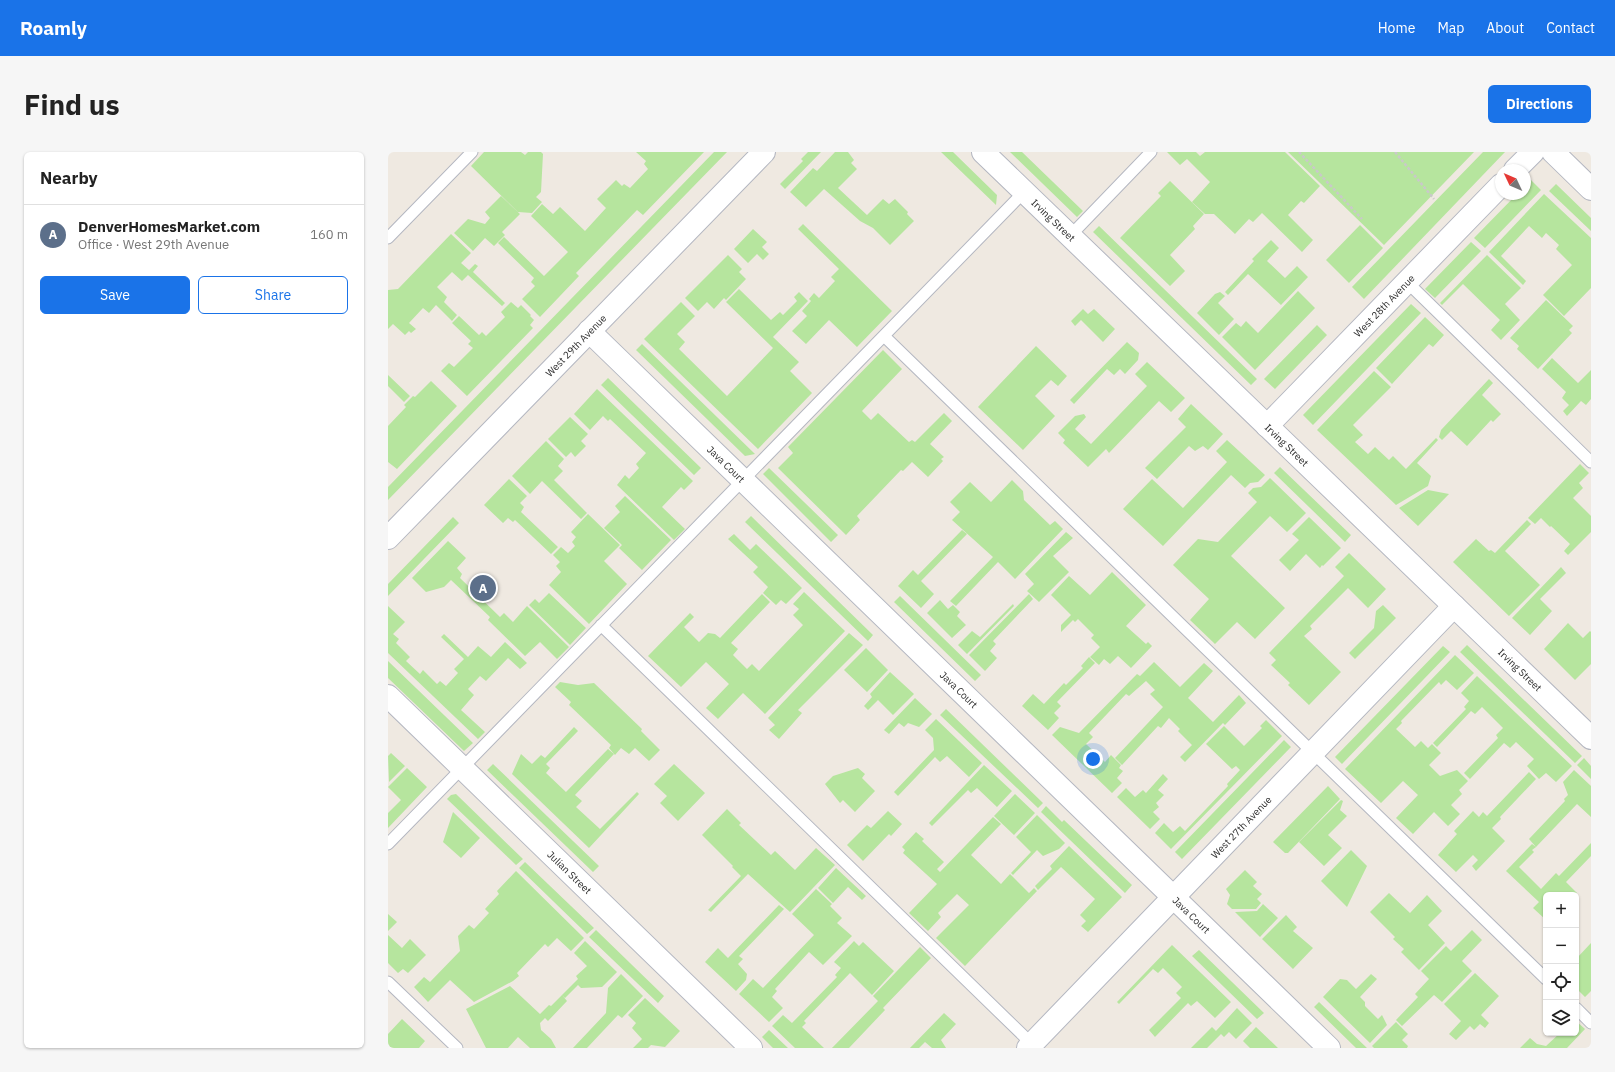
<!DOCTYPE html>
<meta charset="utf-8">
<style>
body{margin:0;font-family:"IBM Plex Sans",sans-serif;background:#f6f6f6;color:#222}
.controls{position:absolute;right:12px;bottom:12px;display:grid;overflow:hidden;border-radius:6px;box-shadow:0 1px 3px #0004}
.controls button{width:36px;height:36px;display:grid;place-items:center;padding:0;border:0;border-bottom:1px solid #e0e0e0;background:#fff;color:#222;font:20px sans-serif}
.compass{position:absolute;left:1107px;top:12px;width:36px;height:36px;border-radius:50%;background:#fff;box-shadow:0 1px 3px #0004;rotate:314deg}
.you{position:absolute;left:705px;top:607px;width:14px;height:14px;margin:-10px;border:3px solid #fff;border-radius:50%;background:#1a73e8;box-shadow:0 0 0 6px #1a73e833}
.badge{display:grid;place-items:center;width:26px;height:26px;border-radius:50%;background:#1a73e8;color:#fff;font-size:13px;font-weight:700}
.pin{position:absolute;translate:-50% -50%;border:2px solid #fff;box-shadow:0 1px 4px #0006}
.list{margin:0;padding:0;list-style:none}
h2{display:flex;justify-content:space-between;align-items:center;height:52px;margin:0;padding:0 16px;font-size:17px}
h2 small{font-size:13px;font-weight:400;color:#767676}
.list li{display:grid;grid-template-columns:26px 1fr auto;gap:12px;align-items:center;box-sizing:border-box;height:60px;padding:0 16px;border-top:1px solid #e0e0e0}
.list b{display:block;font-size:15px;white-space:nowrap}
.list p{margin:0;font-size:13px;white-space:nowrap;color:#767676}
.list em{font-size:13px;font-style:normal;color:#767676}
.actions{display:flex;gap:8px;padding:12px 16px}
.actions a{flex:1;padding:9px 0;border:1px solid #1a73e8;border-radius:6px;text-align:center;font-size:14px;color:#1a73e8}
.actions .main{background:#1a73e8;color:#fff}
.icon{flex:none;width:22px;height:22px;fill:none;stroke:currentColor;stroke-width:2;stroke-linecap:round;stroke-linejoin:round}
.map{position:relative;flex:none;width:1203px;height:896px;overflow:hidden;border-radius:6px}
header{display:flex;align-items:center;gap:24px;box-sizing:border-box;height:56px;padding:0 20px;background:#1a73e8;color:#fff}
header strong{font-size:19px}
nav{display:flex;gap:22px;margin-inline-start:auto;font-size:14px}
.intro{display:flex;align-items:center;justify-content:space-between;box-sizing:border-box;height:96px;padding:0 24px}
h1{margin:0;font-size:28px}
.button{padding:10px 18px;border-radius:6px;background:#1a73e8;color:#fff;font-size:14px;font-weight:700}
main{display:flex;gap:24px;padding:0 24px}
aside{flex:1;background:#fff;border-radius:6px;box-shadow:0 1px 3px #0004}
.map>svg:first-child{display:block}
</style>
<header>
<strong>Roamly</strong>
<nav><a>Home</a><a>Map</a><a>About</a><a>Contact</a></nav>
</header>
<div class="intro"><h1>Find us</h1><a class="button">Directions</a></div>
<main>
<aside>
<h2>Nearby<small></small></h2>
<ul class="list">
<li><span class="badge" style="background:#5c6f8a">A</span><div><b>DenverHomesMarket.com</b><p>Office · West 29th Avenue</p></div><em>160 m</em></li>
</ul>
<div class="actions"><a class="main">Save</a><a>Share</a></div>
</aside>
<div class="map">
<svg width="1203" height="896" viewBox="0 0 1203 896">
<rect width="100%" height="100%" fill="#efe9e1"/>
<!-- green -->
<path fill="#b6e59e" d="M96,0H133L137,3L140,0H153L155,2L153,40L148,45L154,50L144,61L130,60L83,14Z
M248,0H316L255,63L249,58L188,121L191,124L152,165L134,147L147,134L143,130L146,126L110,91L116,85L156,124L180,100L143,64L154,52L165,62L172,55L197,79L218,56L209,47L228,28L234,34L236,32L242,36L260,17L256,12L258,9Z
M326,0H339L0,348V335Z
M420,0H433L397,37L392,32L415,9L413,7Z
M447,0H460L466,8L463,11L469,17L450,36L479,63L495,47L501,52L507,47L520,60L519,62L526,69L502,93L485,76L472,69L436,37L418,55L402,40L425,16L429,19Z
M553,0H565L609,43L608,53Z
M622,0H634L695,59L689,65Z
M779,0H808L812,4L817,0H897L932,34L916,51L913,49L900,63L925,88L914,100L874,61L865,70L861,67L847,82L826,62H817L804,50L822,30L799,7L792,13Z
M900,0H1086L996,93Z
M1095,0H1117L976,147L964,135Z
M1143,28L1153,38L1097,96L1086,86L1129,42H1137V34Z
M782,29L816,62L805,74L807,77L782,103L797,119L782,134L732,86L773,44L770,41Z
M1168,32L1203,66V79L1161,39Z
M1156,42L1203,86V136L1176,164L1155,143L1184,113L1168,97L1171,93L1158,81L1154,86L1141,74L1113,104L1138,129L1135,133L1101,100Z
M113,44L132,62L114,80L117,83L106,94L97,86L85,99L66,81L80,67L97,72L102,66L97,60Z
M415,72L504,159L469,195L441,168L418,192L404,179L419,164L414,159L423,149L421,147L426,141L431,146L447,129L443,125L451,117L410,77Z
M972,73L995,96L961,131L938,108Z
M711,74L869,227L863,233L705,80Z
M365,77L379,90L374,95L381,102L375,108L369,102L360,111L346,97Z
M63,82L83,101L73,111L81,118L87,112L90,114L85,120L117,151L114,154L80,123L74,129L64,120L49,135L59,145L56,150L69,163L64,169L48,153L41,161L35,156L21,171L28,177L23,181L21,179L17,183L5,172L0,177V138L10,137Z
M883,88L891,96L879,109L897,126L909,114L920,125L893,153L860,122L840,143L837,140L866,109L864,107Z
M1083,90L1093,99L1047,146L1037,137Z
M340,103L354,117L351,120L358,127L338,148L336,146L326,157L319,150L310,159L297,146Z
M1099,103L1133,136L1117,152L1132,168L1113,188L1103,178L1112,168L1075,132L1054,153L1052,151Z
M351,137L383,168L392,160L395,163L409,149L406,145L411,140L420,149L385,185L411,210L402,219L424,241L370,297L256,187L293,150L307,164L289,182L297,190L291,197L339,244L385,196L338,150Z
M910,139L927,156L867,218L834,185L848,171L853,175L858,169L870,181Z
M832,140L837,144L830,151L846,167L831,183L809,161L827,142Z
M1158,148L1185,174L1181,178L1184,181L1150,217L1129,197L1131,194L1122,186Z
M123,150L130,156L133,153L143,163L142,164L146,168L142,173L145,176L79,244L53,219L61,211L66,215L85,196L80,192L83,189L64,171L71,164L91,183L94,180L98,184L117,165L113,160Z
M1023,152L1033,161L925,273L915,263Z
M695,157L700,162L706,157L727,177L715,190L693,168L687,174L683,169Z
M1037,165L1056,183L1045,195L1041,192L1004,232L988,216Z
M929,173L939,183L887,237L876,227Z
M739,190L751,201L750,208L737,222L732,217L726,223L719,217L686,252L682,248Z
M254,192L367,302L357,304L248,198Z
M648,194L679,224L670,234L663,228L647,244L667,264L635,298L590,255Z
M495,198L514,217L474,259L483,268L490,261L521,290L524,288L527,290L556,261L564,269L542,292L556,305L553,307L555,309L540,325L524,310L515,319L513,318L469,364L472,368L458,383L390,316L405,301L400,295Z
M1164,206L1190,231L1203,218V247L1198,253L1193,249L1179,264L1175,259L1181,253L1174,246L1178,240L1154,217Z
M759,210L797,246L783,260L771,249L721,301L718,297L700,315L675,291L677,288L670,281L687,264L696,262L698,265L687,277L703,292L759,234L747,222Z
M986,219L1003,235L965,273L975,283L967,290L980,302L987,295L1001,308L1005,304L1018,317L1048,286L1050,288L1029,311L1043,324L1040,334L1008,353L929,278Z
M0,223L22,244L16,250L0,234Z
M220,226L313,316L306,323L213,233Z
M1101,227L1105,231L1094,243L1113,262L1105,270L1103,268L1079,294L1063,279L1054,288L1051,285L1053,278Z
M43,229L69,254L9,317L0,310V274L18,255L16,253L25,244L27,245Z
M209,237L305,329L296,338L293,335L274,355L297,377L286,388L229,333L237,323L241,327L251,316L248,312L258,301L222,267L220,269L215,264L202,278L186,262Z
M803,252L835,282L820,298L815,294L807,299L801,294L769,327L757,316L798,275L790,267Z
M182,265L200,282L193,289L198,294L187,305L183,300L178,305L160,287Z
M839,288L877,323L870,330L862,331L857,336L843,323L775,394L735,357L764,327L795,356L839,310L828,299Z
M158,289L176,307L170,314L175,319L166,328L199,361L193,367L154,329L142,342L124,324Z
M1192,312L1201,321L1191,331L1195,336L1185,346L1203,364V380L1180,403L1176,399L1182,392L1163,374L1162,375L1153,366L1147,372L1140,366Z
M892,315L963,383L957,390L886,321Z
M381,316L450,383L443,390L375,322Z
M882,326L918,361L899,380L882,364L843,404L897,456L867,487L849,470L827,492L802,468L821,447L785,413L810,387L830,390L869,350L860,341L865,336L873,335Z
M121,327L139,344L132,351L136,355L133,360L170,395L163,402L127,368L125,370L120,366L115,371L96,353Z
M624,328L635,339L636,348L662,373L667,369L675,377L627,427L610,410L568,454L562,449L605,405L564,368L572,360L562,350L582,330L603,350Z
M1040,338L1061,342L1030,374L1011,356Z
M237,344L283,388L254,418L231,396L234,393L216,376L232,360L227,354Z
M200,362L232,393L216,409L239,432L201,472L161,433L173,420L168,414L172,410L165,403L173,395L180,401L187,394L184,390L188,385L183,380Z
M363,364L485,483L480,489L357,370Z
M65,365L71,371L0,444V432Z
M921,365L953,396L935,414L934,413L932,416L918,402L902,419L891,408L911,388L904,382Z
M1139,368L1143,372L1117,399L1152,433L1121,464L1065,410L1088,387L1101,399L1103,398L1107,401Z
M574,378L579,382L533,429L546,442L533,456L510,434L525,418L530,423Z
M678,380L685,386L665,404L681,420L651,450L639,439L646,432L637,422Z
M346,382L362,398L368,392L414,436L398,452L393,448L388,453L375,441L380,435L365,420L370,415L340,387Z
M60,389L78,406L69,416L74,422L72,426L112,465L116,461L125,470L139,454L181,495L169,507L152,490L137,504L100,468L102,465L63,428L56,435L38,440L24,426Z
M961,401L998,437L980,456L960,436L922,474L924,477L916,484L953,520L921,553L900,533L902,531L883,513L888,508L881,501L956,424L947,415Z
M1173,415L1178,421L1152,447L1164,459L1142,483L1124,466Z
M724,420L758,453L738,474L758,492L760,490L764,494L743,516L730,504L722,512L716,507L711,513L702,505L712,495L703,486L706,483L690,467L687,470L685,468L673,480V473L683,463L663,443L681,424L702,443Z
M416,440L457,479L377,562L355,541L330,567L318,556L341,532L318,510L293,535L260,504L302,461L306,465L296,475L311,490L320,481L327,482L332,486L374,442L382,450L343,491L350,497L345,503L359,517L364,512L371,519L415,473L405,463L411,457L405,452Z
M161,441L198,476L182,493L141,453L147,447L151,451Z
M641,442L645,447L605,489L608,492L602,499L609,506L597,519L581,503Z
M512,444L593,523L587,529L506,450Z
M552,448L560,457L565,453L572,460L569,464L578,473L564,486L539,461Z
M625,452L626,454L579,502L570,493L584,479L592,485Z
M995,453L1008,466L967,507L961,501L986,476L988,459Z
M0,454L17,470L5,482L11,487L8,491L22,505L18,509L32,522L35,518L49,532L52,529L58,534L70,521L66,517L76,507L53,485L56,482L80,505L90,494L103,505L117,490L139,511L132,517L120,506L98,529L92,524L80,537L86,543L73,558L97,580L90,587L0,501Z
M1180,471L1195,486L1202,479L1203,480V512L1187,528L1156,497Z
M461,481L475,493L410,558L414,561L391,587L381,578L387,573L380,566Z
M1079,493L1194,604L1187,611L1072,500Z
M1055,494L1062,500L954,612L947,605Z
M478,496L500,518L479,540L456,518Z
M1067,503L1086,521L1069,538L1058,528L1053,533L1051,530L1013,569L1014,571L1008,577L1027,595L1033,589L1040,596L1044,592L1053,601L1041,613L1052,624L1069,618L1080,629L1071,638L1074,642L1063,653L1072,662L1060,674L1046,660L1025,682L1008,666L1030,643L1015,629L993,651L957,617Z
M701,505L707,511L669,550L673,554L666,561L671,566L660,578L634,554L645,542L656,552L676,531L678,533L695,516L693,514Z
M0,509L85,591L76,599L0,526Z
M766,510L792,535L816,511L825,519L800,546L825,570L851,543L858,551L837,573L835,571L797,610L792,605L804,593L790,579L792,577L781,566L773,576L770,574L734,613L727,606L775,555L762,542L767,538L758,529L741,544L738,542L701,581L705,585L698,592L717,610L723,603L733,613L731,616L735,619L729,626L734,631L724,641L664,583L672,575L691,581L749,522L752,524Z
M502,520L526,542L505,563L490,548L480,558L476,554L484,545L482,542Z
M1089,524L1184,614L1168,630L1158,621L1151,627L1139,614L1146,607L1128,590L1122,596L1116,591L1082,627L1076,621L1110,586L1108,583L1115,576L1094,555L1087,562L1083,559L1049,595L1045,591L1078,557L1076,555L1081,549L1073,541Z
M172,530L190,533L206,531L254,577L253,579L272,598L261,609L247,596L241,602L233,596L227,603L221,596L223,593L181,553L183,550L167,535Z
M527,546L544,562L531,575L520,571L516,575L511,571L501,582L496,578Z
M558,557L655,651L650,656L552,563Z
M548,567L594,611L581,625L559,604L552,610L547,605L510,644L506,640L546,598L545,586L537,578Z
M878,568L894,584L783,697L767,681L776,671L785,680L792,674L797,679L840,634L839,632L852,618L848,614L844,617L818,592L836,574L856,594L874,576L872,574Z
M186,575L190,579L158,612L162,616L158,621L178,640L220,597L226,602L187,643L194,649L188,655L212,677L249,640L251,642L201,696L124,622L133,602L144,612L153,603L157,606Z
M896,588L903,595L794,707L787,700Z
M3,601L17,614L1,630L0,604Z
M1196,606L1203,614V627L1189,613Z
M105,612L211,714L205,720L99,618Z
M286,612L317,641L290,669L272,651L279,644L266,632Z
M596,613L624,639L609,655L589,636L583,641L580,638L544,674L541,671Z
M19,616L39,635L0,676V661L13,648L0,635Z
M470,616L477,622L474,626L487,639L467,660L455,648L452,651L437,632L445,624Z
M1186,618L1203,634V665L1189,652L1148,695L1141,687L1177,649L1176,647L1180,643L1175,630Z
M1141,620L1148,627L1112,665L1113,667L1104,676L1117,689L1088,719L1084,714L1090,708L1085,703L1068,720L1050,703L1069,682L1066,679L1085,659L1091,665L1095,660L1099,664Z
M775,622L780,627L770,638L776,643L768,651L771,655L765,660L772,667L762,677L729,645L738,636L747,645L755,638L758,641Z
M940,634L952,647L900,701H897L885,690Z
M68,642L135,707L128,713L59,647L63,643Z
M627,642L647,661L626,683L606,664Z
M953,648L955,649L952,658L959,664L940,683L954,696L936,714L911,690Z
M658,654L674,670L676,668L744,733L737,741L653,660Z
M339,657L353,671L351,673L383,703L387,699L407,718L428,696L447,713L402,760L360,722L323,760L320,758L353,724L344,715L345,714L314,683Z
M500,659L514,672L503,684L501,682L475,709L459,693L479,673L483,676Z
M65,660L92,686L73,706L55,690Z
M649,663L677,691L671,697L655,704L649,698L625,723L623,721L643,700L628,685Z
M605,665L613,672L583,703L613,732L622,722L641,741L646,736L649,739L577,814L548,786L581,753L569,742L550,761L553,765L540,779L521,761L549,732L515,701L517,698L514,695L528,680L536,687L534,689L556,710L549,717L552,720Z
M1203,691V704L1178,730L1189,741L1186,743H1158V768L1145,756L1151,750L1118,719L1144,692L1148,695L1144,698L1146,700L1131,715L1153,737L1168,721L1171,724Z
M681,694L734,745L700,780L693,774L698,769L692,763L707,747L673,715L650,738L647,734L664,717L662,714Z
M963,698L979,714L959,755L933,729Z
M137,710L206,776L199,782L131,716Z
M448,716L478,744L474,748L460,735L445,751L430,736Z
M857,718L869,730L865,734L874,742L869,747L873,751L868,757H844L839,752L842,743L838,737Z
M128,719L196,786L183,799L169,786L160,795L157,792L129,821L131,824L125,829L86,850L62,828L40,850L26,835L36,825L42,830L72,799L70,784L81,773L86,777L101,761L97,757L111,742L109,739Z
M428,737L444,752L442,754L454,766L449,771L464,784L435,813L421,800L387,837L389,839L384,845L395,856L381,870L351,842L365,827L375,836L426,783L404,762Z
M1001,741L1022,761L1039,743L1054,759L1040,773L1057,791L1031,818L1013,800L1016,797L1005,787L1007,785L982,760Z
M875,752L890,766L872,785L847,760L869,759Z
M391,753L396,757L351,804L355,807L350,812L359,822L358,828L348,839L317,810L330,796L340,806Z
M0,762L9,770L0,779Z
M898,763L909,775L905,779L925,796L905,817L874,787Z
M208,778L276,844L270,851L201,785Z
M1084,778L1094,788L1074,809L1084,819L1054,850L1046,843L1014,874L1008,868L1030,845L1027,842L1041,827L1033,819L1058,794L1063,799Z
M0,783L14,796L22,787L38,803L20,821L15,817L10,821L0,811Z
M197,789L229,820L214,835L193,836L190,833L177,846L174,843L190,827L188,824L199,814L186,801Z
M466,789L471,794L475,790L506,819L484,843L462,821L416,869L418,871L414,875L436,896H407L384,874L395,863L404,871L449,825L447,823L453,816L446,810Z
M1203,791V839L1197,845L1188,836V807Z
M784,793L843,850L827,866L809,849L803,854L800,851L767,885L761,878L793,846L788,841L794,835L775,816L770,821L765,817L731,852L729,850Z
M532,795L543,806L495,856L497,858L461,896H444L490,849L485,844Z
M811,798L876,861L869,867L804,804Z
M1087,821L1111,844L1093,863L1101,871L1097,876L1092,872L1086,878L1082,874L1068,888L1061,882L1073,869L1056,852Z
M233,822L255,844L234,866L230,863L199,896H185L218,861L220,836Z
M983,822L989,827L972,845L977,850V854L990,867L994,863L999,873L982,891L935,845L952,827L959,828L968,837Z
M122,834L152,862L161,853L163,854L174,843L179,849L160,869L157,866L152,871L153,878L163,887L168,896H142L130,885L120,896H98L78,857Z
M257,846L292,879L277,895L263,893L260,896H245L254,887L244,876L248,871L240,863Z
M931,850L979,896H968L926,855Z
M849,856L864,871L848,887L841,880L836,885L833,882L819,896H803L824,875L828,879Z
M556,861L568,872L553,888L558,896H544L537,890L531,896H522Z
M14,867L37,889L31,896H0V882Z
M1188,869L1197,877L1179,896H1132L1142,886L1149,892L1158,894L1172,881H1188Z
M1008,870L1020,882L1014,888L1020,894L1019,896H986L984,894Z
M868,875L890,896H862L855,889Z
M381,878L400,896H385L374,885Z"/>
<g fill="none" stroke-linecap="round" stroke-linejoin="round">
<!-- lane casing -->
<g stroke="#b4b7c1" stroke-width="13">
<path id="lane" d="M682,84L763,0
M0,86L84,0
M1019,130L1203,310
M496,184L1158,827
M213,473L646,894
M0,692L636,40
M0,830L69,896
M1188,856L1203,871"/>
</g>
<!-- street casing -->
<g stroke="#b4b7c1" stroke-width="24">
<g id="street">
<path d="M1165,0L1203,37"/>
<path d="M1127,18L1145,0"/>
<path id="s1" d="M201,179L941,896"/>
<path id="s2" d="M879,274L1113,33"/>
<path id="s3" d="M0,544L363,896"/>
<path id="s4" d="M640,896L1066,454"/>
</g>
</g>
<!-- secondary casing -->
<g stroke="#b4b7c1" stroke-width="24">
<g id="secondary">
<path id="s5" d="M595,0L1203,586"/>
<path id="s6" d="M0,386L376,0"/>
</g>
</g>
<!-- path -->
<path stroke="#c9c9c9" stroke-width="2.5" stroke-dasharray="3 2" stroke-linecap="butt" d="M911,0L974,67
M1007,0L1046,47"/>
<!-- lane -->
<use href="#lane" stroke="#fff" stroke-width="11"/>
<!-- street -->
<use href="#street" stroke="#fff" stroke-width="22"/>
<!-- secondary -->
<use href="#secondary" stroke="#fff" stroke-width="22"/>
</g>
<g text-anchor="middle" dominant-baseline="central" stroke-width="4" stroke-linejoin="round" paint-order="stroke">
<!-- street labels -->
<g font-size="10" fill="#2e2e2e" stroke="#fff">
<text stroke="none"><textPath href="#s5" startOffset="98">Irving Street</textPath></text>
<text stroke="none"><textPath href="#s2" startOffset="168">West 28th Avenue</textPath></text>
<text stroke="none"><textPath href="#s6" startOffset="269">West 29th Avenue</textPath></text>
<text stroke="none"><textPath href="#s5" startOffset="422">Irving Street</textPath></text>
<text stroke="none"><textPath href="#s1" startOffset="191">Java Court</textPath></text>
<text stroke="none"><textPath href="#s5" startOffset="746">Irving Street</textPath></text>
<text stroke="none"><textPath href="#s1" startOffset="515">Java Court</textPath></text>
<text stroke="none"><textPath href="#s4" startOffset="307">West 27th Avenue</textPath></text>
<text stroke="none"><textPath href="#s3" startOffset="253">Julian Street</textPath></text>
<text stroke="none"><textPath href="#s1" startOffset="839">Java Court</textPath></text>
</g>
</g>
</svg>
<div class="controls">
<button>+</button>
<button>−</button>
<button><svg class="icon" aria-label="locate" viewBox="0 0 24 24"><circle cx="12" cy="12" r="6"/><path d="M12 2v4M12 18v4M2 12h4M18 12h4"/></svg></button>
<button><svg class="icon" aria-label="layers" viewBox="0 0 24 24"><path d="M12 4l9 5-9 5-9-5zM3 14l9 5 9-5"/></svg></button>
</div>
<svg class="compass" viewBox="-18 -18 36 36"><path d="M0-13l5 13h-10z" fill="#e53935"/><path d="M0 13l5-13h-10z" fill="#767676"/></svg>
<div class="you"></div>
<div class="pin badge" style="left:95px;top:436px;background:#5c6f8a">A</div>
</div>
</main>
